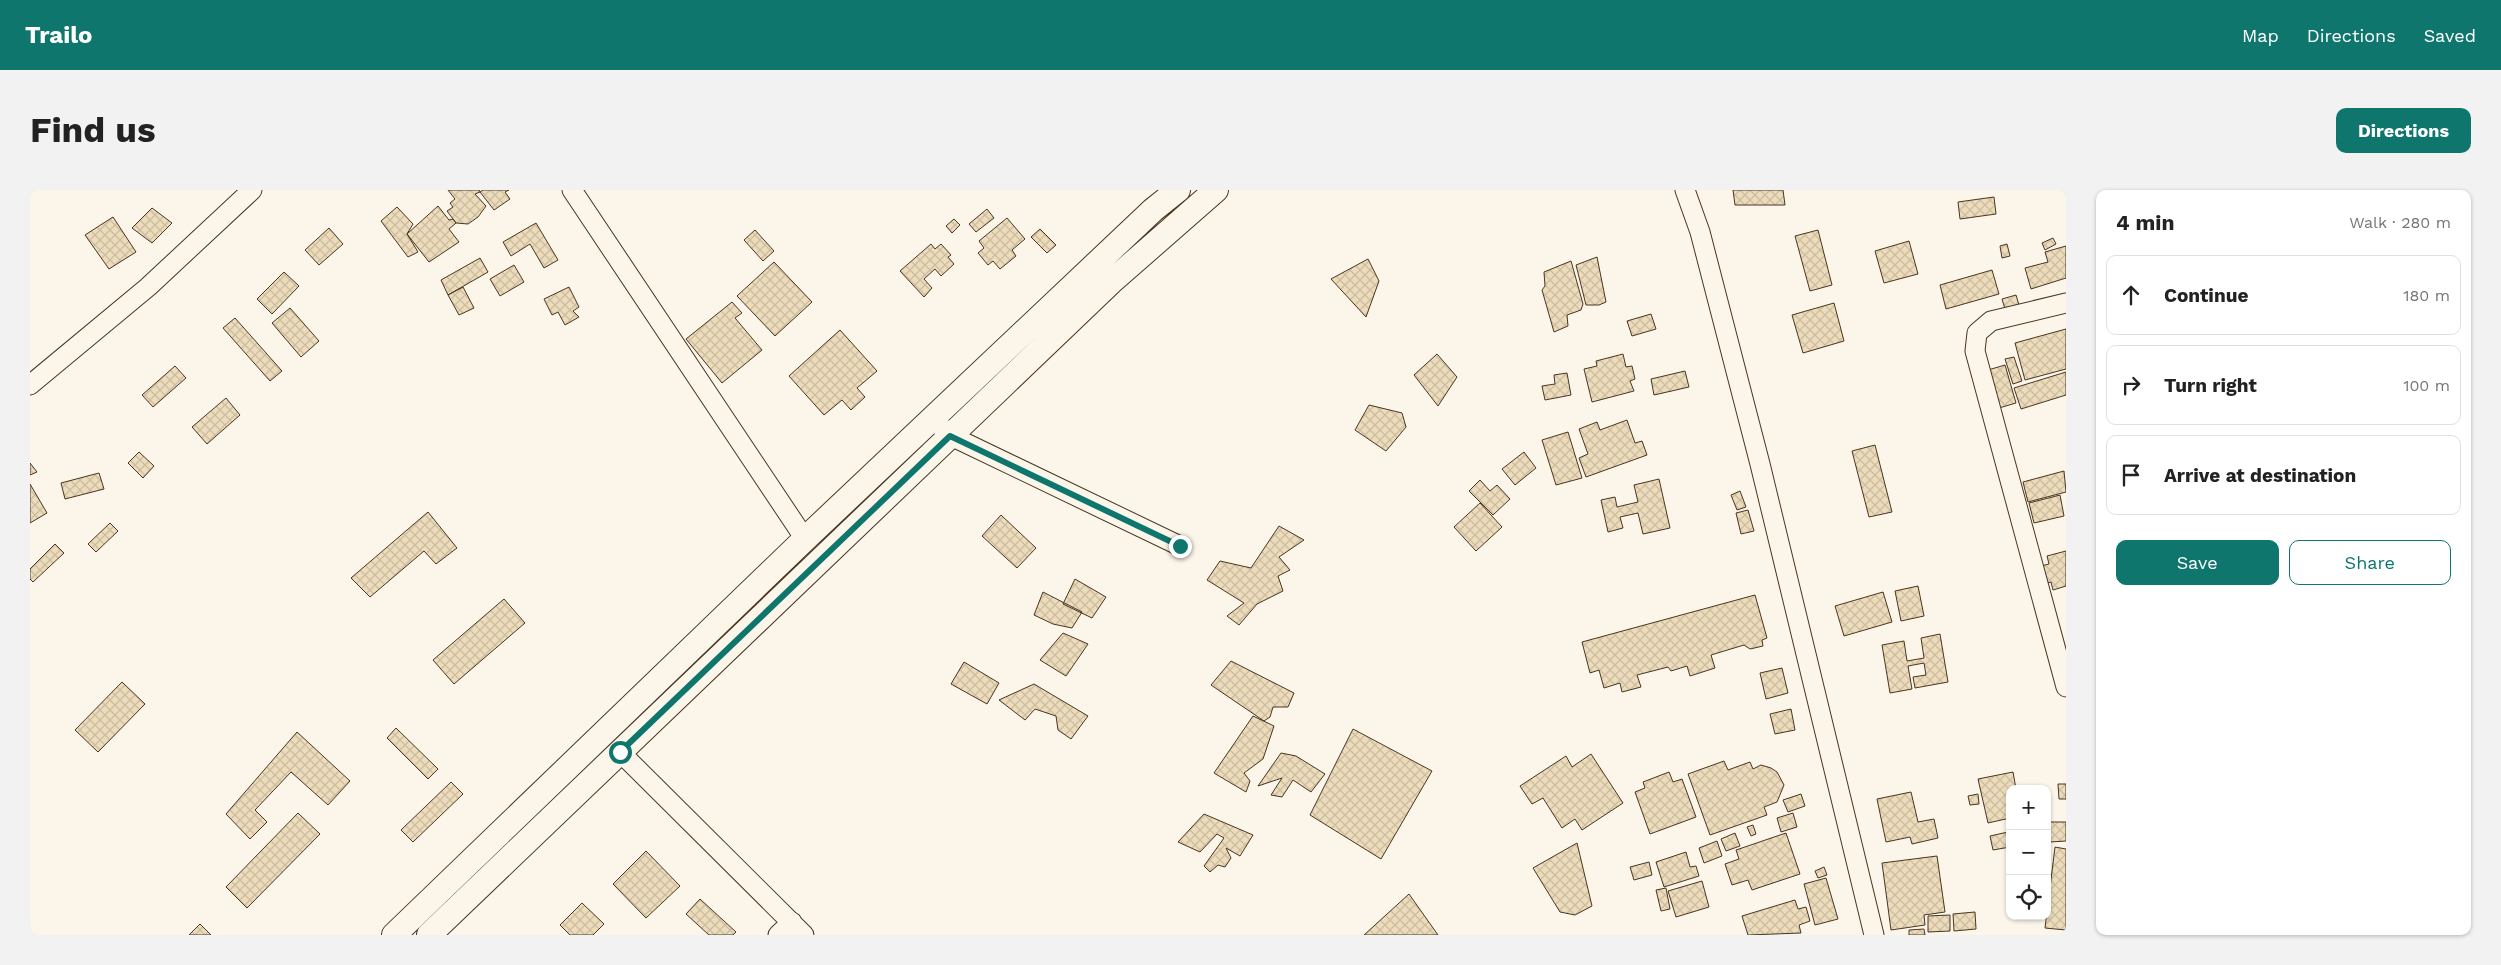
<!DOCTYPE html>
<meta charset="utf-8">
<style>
body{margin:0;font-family:"Work Sans",sans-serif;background:#f2f2f2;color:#222}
.controls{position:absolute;right:15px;bottom:15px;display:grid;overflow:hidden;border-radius:10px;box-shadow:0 1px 4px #0004}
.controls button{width:45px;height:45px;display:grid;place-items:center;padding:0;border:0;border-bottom:1px solid #e0e0e0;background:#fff;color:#222;font:25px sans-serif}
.stop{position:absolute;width:15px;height:15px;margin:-11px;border:4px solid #0f766e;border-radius:50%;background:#fff}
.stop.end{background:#0f766e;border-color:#fff;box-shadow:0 1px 5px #0008}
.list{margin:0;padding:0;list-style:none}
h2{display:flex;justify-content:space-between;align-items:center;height:65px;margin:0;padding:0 20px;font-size:21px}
h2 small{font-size:16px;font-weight:400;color:#767676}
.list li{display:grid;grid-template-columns:32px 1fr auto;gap:15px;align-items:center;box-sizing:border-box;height:80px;margin:0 10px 10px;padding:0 10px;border:1px solid #e0e0e0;border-radius:10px}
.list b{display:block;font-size:19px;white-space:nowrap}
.list em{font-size:16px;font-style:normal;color:#767676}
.actions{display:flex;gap:10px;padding:15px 20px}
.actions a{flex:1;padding:11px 0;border:1px solid #0f766e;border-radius:10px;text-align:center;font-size:18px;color:#0f766e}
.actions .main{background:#0f766e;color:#fff}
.icon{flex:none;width:28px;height:28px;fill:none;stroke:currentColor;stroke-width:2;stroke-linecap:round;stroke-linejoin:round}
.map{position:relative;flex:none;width:2036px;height:745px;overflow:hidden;border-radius:10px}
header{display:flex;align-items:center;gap:30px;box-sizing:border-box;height:70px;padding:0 25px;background:#0f766e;color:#fff}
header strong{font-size:24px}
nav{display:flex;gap:28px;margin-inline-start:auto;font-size:18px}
.intro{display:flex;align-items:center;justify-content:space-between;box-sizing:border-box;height:120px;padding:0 30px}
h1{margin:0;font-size:35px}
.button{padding:12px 22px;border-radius:10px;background:#0f766e;color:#fff;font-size:18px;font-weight:700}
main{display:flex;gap:30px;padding:0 30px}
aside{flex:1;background:#fff;border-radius:10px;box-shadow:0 1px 4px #0004}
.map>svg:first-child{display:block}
</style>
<header>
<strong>Trailo</strong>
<nav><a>Map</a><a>Directions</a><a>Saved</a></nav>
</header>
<div class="intro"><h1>Find us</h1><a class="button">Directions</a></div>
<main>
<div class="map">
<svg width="2036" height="745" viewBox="0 0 2036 745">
<defs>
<pattern id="building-cross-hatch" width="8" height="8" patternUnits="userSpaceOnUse" patternTransform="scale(1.25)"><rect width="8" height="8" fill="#ecdcbc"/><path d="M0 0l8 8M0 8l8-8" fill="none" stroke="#ccbda1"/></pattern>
</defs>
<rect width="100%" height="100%" fill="#fbf6e9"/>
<!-- building -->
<path fill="url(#building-cross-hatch)" stroke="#4a3520" d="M418,0H449L450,2L445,4L456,16L448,27L438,34L426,33L417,21L423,17L420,13L425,9Z
M453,0H479L475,2L480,9L464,20L450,2Z
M1703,0H1753L1755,15H1705Z
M1964,7L1966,24L1930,29L1928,12Z
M408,16L419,30L423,29L426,33L419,39L429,52L399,72L377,44Z
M367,17L383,34L377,44L388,62L378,67L351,31Z
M122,18L142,33L122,53L102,38Z
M957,19L964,28L946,42L939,34Z
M83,27L106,62L79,79L55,45Z
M977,28L995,49L982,60L986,66L970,79L963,71L958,75L948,63L954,58L949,51Z
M924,29L930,35L922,43L916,36Z
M506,33L528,70L514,78L500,54L481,66L473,52Z
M299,38L313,54L289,75L275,60Z
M1010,39L1026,55L1017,63L1001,47Z
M725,40L744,61L733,71L714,50Z
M1788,40L1802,95L1780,101L1765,46Z
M2023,48L2026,54L2015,60L2012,53Z
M1879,51L1888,84L1854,93L1845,61Z
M901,54L905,59L911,54L921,65L918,67L924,74L911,86L905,79L894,89L902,98L894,107L870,81Z
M1977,54L1980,66L1972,68L1970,56Z
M2036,56V88L2001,99L1995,78L2018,72L2015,62Z
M1567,67L1576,112L1569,115H1556L1546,75Z
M450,68L458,82L418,105L411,90Z
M1338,69L1349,91L1336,127L1301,89Z
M1541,71L1553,114L1551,120L1537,125L1538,136L1524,142L1512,100L1515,96L1514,82Z
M744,72L782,112L745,146L707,106Z
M484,75L494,92L470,106L460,89Z
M1962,80L1969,104L1916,119L1910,95Z
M254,82L269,96L242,124L227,109Z
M433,97L444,118L429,125L418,105Z
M539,97L549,117L543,121L549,127L535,135L528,122L522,125L514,109Z
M1986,105L1989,115L1975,119L1972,109Z
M702,112L712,123L705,128L732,160L692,193L656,149Z
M1804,113L1814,151L1773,163L1762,125Z
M260,118L289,151L271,167L242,133Z
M1621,124L1626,139L1602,146L1597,131Z
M205,128L252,181L240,191L193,138Z
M2036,139V179L1995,190L1985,153Z
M810,140L847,181L827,198L835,207L821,220L812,210L794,225L759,186Z
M1407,164L1427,187L1408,216L1384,185Z
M1593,164L1596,177L1602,176L1605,189L1600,191L1604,201L1562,212L1554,179L1567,176L1566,171Z
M1984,167L1992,191L1983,194L1975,169Z
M1975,175L1986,213L1969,218L1958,180Z
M145,176L156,188L123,217L112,205Z
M1655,181L1659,197L1624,205L1621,189Z
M2036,182V205L1991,219L1984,198Z
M1537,183L1541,205L1515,210L1512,196L1525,194L1524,185Z
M196,208L210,225L177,254L162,237Z
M1339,215L1372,223L1376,237L1356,261L1325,240Z
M1597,230L1605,253L1612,251L1617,265L1556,287L1549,268L1558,264L1549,239L1567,232L1570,240Z
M1538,242L1552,288L1526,295L1512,250Z
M1845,255L1862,322L1839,327L1822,261Z
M109,262L124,276L113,288L98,273Z
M1494,262L1506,278L1485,295L1472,279Z
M0,273L7,282L0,285Z
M2034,281L2036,302L1998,312L1993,292Z
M69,283L74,299L35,309L31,293Z
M1629,289L1640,338L1613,344L1608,323L1590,327L1593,338L1578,342L1571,310L1585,307L1587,317L1608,312L1604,295Z
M1450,290L1460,301L1467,295L1480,309L1463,325L1439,301Z
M0,294L17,323L0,333Z
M1710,301L1716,317L1707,320L1701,305Z
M2030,305L2034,326L2004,333L1999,313Z
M1450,313L1472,337L1446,361L1424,337Z
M1718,320L1724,341L1711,344L1706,323Z
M398,322L427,358L406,374L394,361L340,407L321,388Z
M971,325L1006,358L987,378L952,346Z
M80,333L88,341L66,362L58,354Z
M1249,336L1274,350L1249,367L1260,380L1248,386L1253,401L1227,414L1209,435L1197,426L1214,413L1177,390L1190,371L1221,378Z
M25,354L34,363L3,392L0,389V379Z
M2036,361V396L2023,400L2021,392L2015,394L2011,376L2019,374L2017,366Z
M1045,389L1076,407L1062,428L1033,414Z
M1888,396L1894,426L1871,431L1865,401Z
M1013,402L1052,422L1042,438L1023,434L1004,425Z
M1853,402L1862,432L1814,446L1805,416Z
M1725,405L1737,448L1732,450L1733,456L1720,459L1714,455L1681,465L1685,478L1660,486L1657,476L1641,481L1638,477L1607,485L1611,497L1592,502L1590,493L1574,498L1569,480L1560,483L1552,452Z
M474,409L495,433L424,494L403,470Z
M1033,443L1058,454L1036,486L1010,470Z
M1910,444L1918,492L1885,498L1883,487L1896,485L1894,473L1878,476L1882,499L1860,503L1852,455L1874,451L1877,471L1894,468L1891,448Z
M1201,471L1264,503L1258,517H1243L1240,527L1234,531L1181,495Z
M934,472L969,493L957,514L921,494Z
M1752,478L1758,503L1736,509L1730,483Z
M92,492L115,514L68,562L45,540Z
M1004,494L1058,526L1041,549L1028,540L1026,526L1005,519L995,530L969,510Z
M1761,519L1765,540L1745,544L1740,524Z
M1223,526L1244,536L1233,569L1214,583L1220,591L1216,602L1184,583Z
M366,538L408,579L398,589L357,548Z
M1323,539L1402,581L1351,669L1280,625Z
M267,542L320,591L298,615L261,582L225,620L237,632L220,649L196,624Z
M1251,563L1266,566L1295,584L1281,602L1263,590L1252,607L1241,605L1252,588L1228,596Z
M1561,564L1593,613L1552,640L1545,629L1532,638L1513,608L1502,614L1490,596L1536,566L1542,577Z
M1694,571L1698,580L1720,572L1723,579L1731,575L1741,578L1747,582L1754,595L1747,612L1734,617L1737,625L1680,645L1658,584Z
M1639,582L1643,592L1652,589L1666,627L1620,644L1605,602L1615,598L1613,592Z
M1983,582L1986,599H1980V628L1958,633L1948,589Z
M421,592L433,604L383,652L371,640Z
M2028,594H2036V609H2029Z
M1881,602L1888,632L1904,629L1908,648L1882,654L1880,647L1856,652L1847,609Z
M1771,604L1775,616L1758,622L1753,610Z
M1948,604L1949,614L1940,615L1938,606Z
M268,623L290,644L217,718L196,697Z
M1763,623L1767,637L1751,642L1747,628Z
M1174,624L1223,645L1210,666L1196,658L1201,668L1195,677L1188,675L1180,682L1174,676L1194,648L1187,644L1170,662L1148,652Z
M2020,632H2036V651L2020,652Z
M1723,635L1726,644L1721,646L1717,637Z
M1978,642L1980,657L1963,660L1960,646Z
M1705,643L1710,656L1696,661L1691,649Z
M1756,643L1770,684L1722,700L1718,690L1702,695L1695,674L1709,669L1706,660Z
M1687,651L1692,666L1674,673L1669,658Z
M1547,653L1562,716L1545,725L1530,722L1503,678Z
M2025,657L2036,659V740L2015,738Z
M616,661L650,696L616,728L583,694Z
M1656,662L1660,677L1666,676L1669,686L1634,697L1626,672Z
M1907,666L1915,722L1894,725L1895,735L1861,740L1852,673Z
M1619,672L1622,685L1604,690L1600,677Z
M1794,677L1797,685L1788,688L1785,681Z
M1796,688L1808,729L1785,735L1774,694Z
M1672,691L1679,717L1646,727L1638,701Z
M1636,698L1640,719L1631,721L1626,700Z
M1379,704L1408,745H1334Z
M670,709L706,742L703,745H679L656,724Z
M1765,710L1768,719L1776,717L1780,731L1769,735L1771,743L1718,745L1712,726Z
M552,713L574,734L563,745H540L530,735Z
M1945,722L1946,739L1924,741L1923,724Z
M1920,725V741L1898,742V726Z
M170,734L181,745H159Z
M1894,739L1895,745H1879V740Z"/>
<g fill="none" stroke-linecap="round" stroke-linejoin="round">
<!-- minor casing -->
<g stroke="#4a3520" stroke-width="21">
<path id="minor" d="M542,0L775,349
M1655,0L1670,42L1730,274L1844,745
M2036,113L1961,131L1947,143L1945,161L2036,497
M0,195L118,97L222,0
M903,229L921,246L1150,356
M590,562L774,745
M748,745L762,732"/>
</g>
<!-- major casing -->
<g stroke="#4a3520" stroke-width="26">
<path id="major" d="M364,745L775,349L1123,20L1148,0
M399,745L1081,92L1186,0"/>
</g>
<!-- minor -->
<use href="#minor" stroke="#fbf6e9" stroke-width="19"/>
<!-- major -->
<use href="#major" stroke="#fbf6e9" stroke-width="24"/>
</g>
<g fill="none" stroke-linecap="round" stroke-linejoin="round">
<!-- route -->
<path stroke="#0f766e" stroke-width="6" d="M590,562L920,246L1150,356"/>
</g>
</svg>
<div class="controls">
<button>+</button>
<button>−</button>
<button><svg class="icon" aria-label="locate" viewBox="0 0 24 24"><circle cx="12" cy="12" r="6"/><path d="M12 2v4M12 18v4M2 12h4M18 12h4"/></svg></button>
</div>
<div class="stop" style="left:590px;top:562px"></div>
<div class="stop end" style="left:1150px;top:356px"></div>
</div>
<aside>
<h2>4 min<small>Walk · 280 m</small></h2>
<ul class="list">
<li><svg class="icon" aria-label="ahead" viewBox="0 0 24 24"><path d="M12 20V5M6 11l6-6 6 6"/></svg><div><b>Continue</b></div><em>180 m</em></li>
<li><svg class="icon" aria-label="right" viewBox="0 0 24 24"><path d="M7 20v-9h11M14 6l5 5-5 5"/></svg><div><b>Turn right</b></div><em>100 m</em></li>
<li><svg class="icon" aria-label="arrive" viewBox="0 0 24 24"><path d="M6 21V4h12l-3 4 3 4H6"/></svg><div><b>Arrive at destination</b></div></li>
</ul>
<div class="actions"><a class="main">Save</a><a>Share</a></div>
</aside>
</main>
